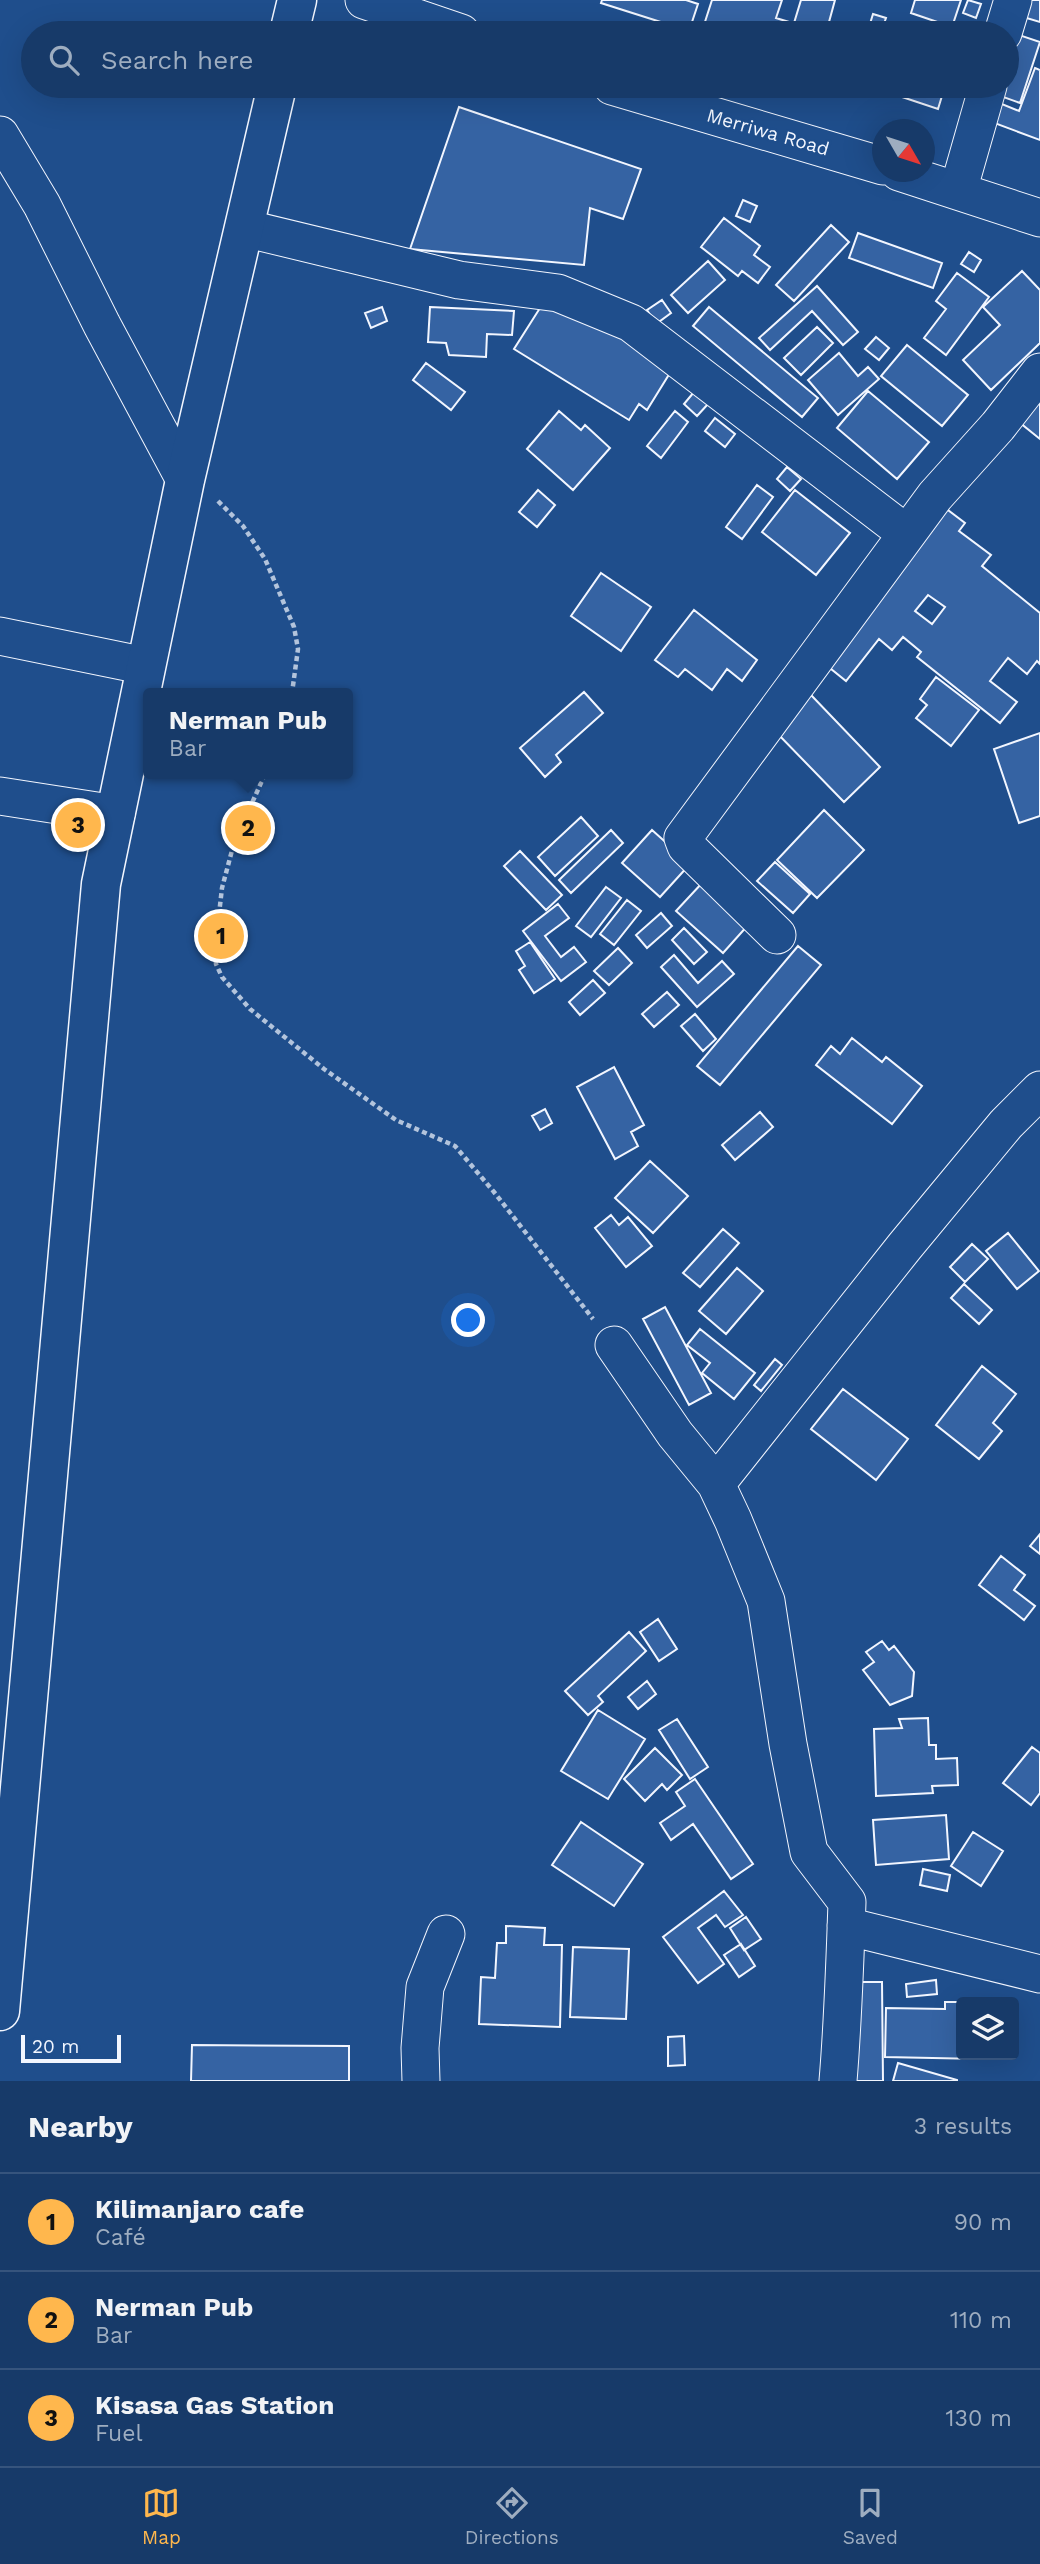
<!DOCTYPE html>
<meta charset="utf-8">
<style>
body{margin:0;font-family:"Work Sans",sans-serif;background:#20416f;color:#f1f3f6}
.controls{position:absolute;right:21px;bottom:21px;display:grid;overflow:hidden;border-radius:7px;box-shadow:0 7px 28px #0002}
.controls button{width:63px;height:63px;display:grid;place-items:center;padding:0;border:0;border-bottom:2px solid #36547d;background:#173a69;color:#f1f3f6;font:35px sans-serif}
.compass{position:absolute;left:872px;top:119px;width:63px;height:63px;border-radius:50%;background:#173a69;box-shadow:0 7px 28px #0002;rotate:129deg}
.scale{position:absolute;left:21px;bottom:18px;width:100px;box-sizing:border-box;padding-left:7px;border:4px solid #f2f6ff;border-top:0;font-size:19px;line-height:24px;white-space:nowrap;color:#f2f6ff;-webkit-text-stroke:5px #1f4e8c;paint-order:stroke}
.you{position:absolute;left:469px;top:1321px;width:24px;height:24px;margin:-18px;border:5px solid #fff;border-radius:50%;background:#1a73e8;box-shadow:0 0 0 10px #1a73e833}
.badge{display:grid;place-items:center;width:46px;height:46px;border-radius:50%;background:#ffb74d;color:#111;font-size:23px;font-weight:700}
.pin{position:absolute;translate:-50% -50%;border:4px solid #fff;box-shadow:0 2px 7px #0006}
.popup{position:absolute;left:143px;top:688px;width:210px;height:91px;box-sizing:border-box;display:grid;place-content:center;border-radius:7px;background:#173a69;filter:drop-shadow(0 2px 5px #0005);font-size:23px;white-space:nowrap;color:#9eadc0}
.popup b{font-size:26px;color:#f1f3f6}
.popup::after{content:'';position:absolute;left:50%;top:100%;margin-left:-14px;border:14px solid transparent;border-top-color:#173a69}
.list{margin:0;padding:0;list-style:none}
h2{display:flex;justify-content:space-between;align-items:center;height:91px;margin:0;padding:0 28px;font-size:30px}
h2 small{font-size:23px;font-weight:400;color:#9eadc0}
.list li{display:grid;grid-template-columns:46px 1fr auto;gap:21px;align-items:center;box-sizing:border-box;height:98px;padding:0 28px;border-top:2px solid #36547d}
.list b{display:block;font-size:26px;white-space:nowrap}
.list p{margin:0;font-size:23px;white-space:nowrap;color:#9eadc0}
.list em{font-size:23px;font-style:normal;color:#9eadc0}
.icon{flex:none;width:38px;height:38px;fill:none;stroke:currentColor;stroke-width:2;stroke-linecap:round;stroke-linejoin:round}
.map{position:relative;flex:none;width:1040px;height:2081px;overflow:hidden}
.search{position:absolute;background:#173a69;box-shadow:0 7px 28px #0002;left:21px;right:21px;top:21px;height:77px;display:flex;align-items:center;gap:18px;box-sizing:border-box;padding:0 24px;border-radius:38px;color:#9eadc0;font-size:26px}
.sheet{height:385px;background:#173a69}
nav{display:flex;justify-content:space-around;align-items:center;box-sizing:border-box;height:98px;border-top:2px solid #36547d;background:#173a69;font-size:19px;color:#9eadc0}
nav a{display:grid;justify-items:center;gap:4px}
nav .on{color:#ffb74d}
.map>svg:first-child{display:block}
</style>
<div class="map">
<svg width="1040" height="2081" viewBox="0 0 1040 2081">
<rect width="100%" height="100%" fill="#1f4e8c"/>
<!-- building -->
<path fill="#3563a3" stroke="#f2f6ff" stroke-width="2" fill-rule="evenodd" d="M602,0H686L698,4L689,31L601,3Z
M712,0H782L776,18L789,22L785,33H720L703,28Z
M801,0H835L826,33H791Z
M915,0H961L952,27L911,13Z
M968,0L981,4L976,18L963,13Z
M1026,0H1040V22L1020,16Z
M873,14L886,18L881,32L869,27Z
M1013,33L1040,42L1020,103L992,93L995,86H1007V51Z
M1035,68L1040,70V140L989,121L997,102L1019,111Z
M869,86H945L938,109Z
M459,107L641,169L623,219L590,208L584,265L410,249Z
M743,200L757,206L750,222L736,216Z
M724,218L760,246L754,255L770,267L758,283L742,271L738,276L701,247Z
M831,225L849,242L794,301L776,285Z
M858,233L942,263L933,288L849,258Z
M969,252L981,260L974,272L961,264Z
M708,261L725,280L688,313L671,295Z
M1022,271L1040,290V343L991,390L963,360L1000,325L983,307Z
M957,273L989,297L946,355L924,338L946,309L936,301Z
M817,286L858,332L843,345L812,311L770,350L759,338Z
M662,300L671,313L656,324L647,310Z
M382,307L387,321L371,328L365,313Z
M430,307L514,311L512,335L487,334L486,357L449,355L446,343L428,342Z
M709,307L818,398L802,417L693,326Z
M540,308L587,314L673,368L647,410L639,404L629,420L514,349Z
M817,327L833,343L801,375L784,358Z
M876,337L889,348L879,360L865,349Z
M907,345L968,395L942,426L881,376Z
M839,353L858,376L868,367L879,379L838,415L808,380Z
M426,363L465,392L451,410L413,380Z
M868,391L929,442L897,479L837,428Z
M694,392L708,404L697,416L684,404Z
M1040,396V439L1019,422Z
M559,411L581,430L585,425L610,448L573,490L527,449Z
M675,411L688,422L661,458L647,446Z
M715,418L735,434L725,447L705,431Z
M787,467L801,479L790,491L777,479Z
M757,485L773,497L742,539L726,527Z
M538,490L555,505L537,527L519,512Z
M795,490L850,533L816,575L762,532Z
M940,504L965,523L959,531L991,555L982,566L1040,613V664L1037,661L1027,674L1008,658L990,681L1017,702L1000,723L917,657L921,652L903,637L892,650L879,639L846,681L820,660ZM928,595L945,607L932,624L915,611Z
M601,573L651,607L621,651L571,616Z
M694,610L757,660L742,681L727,669L712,690L685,669L678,677L655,660Z
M936,677L979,710L951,746L916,718L927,705L920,699Z
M584,692L603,713L556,755L561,762L545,777L520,748Z
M811,695L880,767L844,802L774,730Z
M1040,733V816L1019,823L994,749Z
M824,810L864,850L817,898L777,860Z
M581,817L598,836L555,876L538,857Z
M611,830L623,843L571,893L559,880Z
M652,830L690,864L660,897L622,863Z
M520,851L562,895L546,910L504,866Z
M775,862L810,894L793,913L757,881Z
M703,882L749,924L723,953L676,911Z
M606,887L621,898L591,937L576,926Z
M627,900L641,911L614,945L600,934Z
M558,904L569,918L545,936L561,957L574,947L586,962L561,981L523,931Z
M661,913L672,926L647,948L636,935Z
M684,928L707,952L694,964L672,940Z
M530,942L555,979L534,993L519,970L525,966L516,951Z
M798,946L821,965L720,1085L697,1066Z
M618,948L632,963L609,985L594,971Z
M674,955L698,983L722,961L734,974L697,1007L661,967Z
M593,980L605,993L580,1015L569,1002Z
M667,992L679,1005L654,1027L642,1014Z
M695,1014L716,1039L703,1051L681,1026Z
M852,1038L882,1062L886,1057L922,1086L892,1124L816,1065L831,1046L840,1054Z
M614,1067L644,1125L631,1132L638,1146L615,1159L577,1087Z
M545,1109L552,1123L540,1130L532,1116Z
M760,1112L773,1127L735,1160L722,1145Z
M650,1161L688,1196L653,1233L615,1198Z
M611,1215L619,1225L628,1217L652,1246L626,1267L595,1228Z
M723,1229L739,1243L700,1287L683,1273Z
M1008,1233L1039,1271L1017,1289L986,1251Z
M972,1244L988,1259L965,1282L950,1267Z
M737,1268L763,1291L726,1334L699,1311Z
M964,1284L992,1310L979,1324L951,1298Z
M665,1307L711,1393L689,1405L643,1319Z
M700,1329L755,1373L734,1399L702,1373L710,1363L687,1345Z
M775,1359L782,1365L761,1391L754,1385Z
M982,1366L1016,1394L993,1423L1002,1431L979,1459L936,1425Z
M843,1389L908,1439L876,1480L811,1429Z
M1040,1534V1554L1030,1546Z
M1001,1556L1025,1575L1014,1590L1035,1606L1024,1620L979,1585Z
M658,1619L677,1649L659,1661L640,1632Z
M629,1632L646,1651L598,1696L603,1702L588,1715L565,1691Z
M882,1641L889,1650L894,1646L914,1672L912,1696L890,1705L863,1670L874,1662L866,1652Z
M647,1681L656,1694L638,1709L628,1697Z
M598,1710L645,1739L608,1799L561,1771Z
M928,1718L929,1745H936V1759L957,1758L958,1785L932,1786L933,1793L876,1796L874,1729L902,1728L899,1719Z
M677,1719L708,1767L690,1779L659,1730Z
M1032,1747L1040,1753V1793L1031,1805L1003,1783Z
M655,1748L682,1775L667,1790L662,1784L645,1801L624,1779Z
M695,1779L753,1864L731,1879L693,1824L671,1840L660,1823L685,1806L676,1792Z
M946,1815L949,1859L876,1865L873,1820Z
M581,1822L643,1864L614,1906L552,1865Z
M973,1832L1003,1851L981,1886L951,1866Z
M923,1869L950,1875L947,1891L920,1885Z
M724,1891L743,1915L725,1927L716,1915L698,1928L724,1964L698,1983L663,1937Z
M746,1917L761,1939L744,1950L730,1928Z
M506,1926L545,1928L544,1945H562L560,2027L479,2024L481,1977L495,1978L497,1943H506Z
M741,1944L755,1966L739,1977L724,1955Z
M573,1947L629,1949L626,2019L570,2017Z
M936,1980L937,1994L907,1997L906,1984Z
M855,1982H882L883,2081H856Z
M945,2002H972H961V2055H980V2059L885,2057L886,2008L945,2009Z
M684,2036L685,2065L668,2066V2037Z
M192,2045L349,2046V2081H191Z
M898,2063L957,2080V2081H893Z"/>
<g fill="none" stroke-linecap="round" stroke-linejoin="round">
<!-- minor casing -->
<g stroke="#f2f6ff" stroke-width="39">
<path id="minor" d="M364,0L461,33
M1003,33L1013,0
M612,86L883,166
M0,135L42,205L102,325L185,480
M899,172L1040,218
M958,191L988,86
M244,228L459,280L558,293L631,323L907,534
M0,636L146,666
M0,796L116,814
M777,935L686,846L683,838L935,496L998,426L1040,372
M614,1345L675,1434L716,1484L733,1520L766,1601L788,1744L809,1852L847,1902C845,1962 843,2022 838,2081
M716,1484L905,1246L1006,1124L1040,1090
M846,1926L1040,1974
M421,2081L420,2048L425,1987L446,1934"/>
</g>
<!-- highway casing -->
<g stroke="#f2f6ff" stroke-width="41">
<path id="highway" d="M289,33L297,0
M0,2011L101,884L185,480L277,86"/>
</g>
<!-- path -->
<path stroke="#b3c4dc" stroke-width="4.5" stroke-dasharray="5 3.5" stroke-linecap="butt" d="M218,501L243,526L265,559L294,627L298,649L292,693
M265,774L234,843L222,888L215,949L216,964L222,977L250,1009L324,1069L396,1120L455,1146L494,1192L593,1319"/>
<!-- minor -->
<use href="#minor" stroke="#1f4e8c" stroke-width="37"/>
<!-- highway -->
<use href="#highway" stroke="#1f4e8c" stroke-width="38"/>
</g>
<g text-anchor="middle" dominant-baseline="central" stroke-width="5" stroke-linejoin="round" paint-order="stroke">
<!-- street labels -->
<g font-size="19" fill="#f2f6ff" stroke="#1f4e8c">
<text transform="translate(768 132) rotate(16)">Merriwa Road</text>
</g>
</g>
</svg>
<div class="controls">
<button><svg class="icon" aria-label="layers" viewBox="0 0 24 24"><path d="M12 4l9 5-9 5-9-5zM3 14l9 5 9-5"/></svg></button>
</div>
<svg class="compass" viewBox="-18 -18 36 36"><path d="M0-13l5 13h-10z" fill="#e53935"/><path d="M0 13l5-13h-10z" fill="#9eadc0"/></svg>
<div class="scale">20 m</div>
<div class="you"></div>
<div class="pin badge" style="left:221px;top:936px">1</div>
<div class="pin badge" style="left:248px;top:828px">2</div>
<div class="popup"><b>Nerman Pub</b>Bar</div>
<div class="pin badge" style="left:78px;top:825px">3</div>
<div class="search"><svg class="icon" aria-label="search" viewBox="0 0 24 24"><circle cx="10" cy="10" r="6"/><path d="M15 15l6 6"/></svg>Search here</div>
</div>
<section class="sheet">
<h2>Nearby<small>3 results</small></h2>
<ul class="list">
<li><span class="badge">1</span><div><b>Kilimanjaro cafe</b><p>Café</p></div><em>90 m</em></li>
<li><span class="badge">2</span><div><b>Nerman Pub</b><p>Bar</p></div><em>110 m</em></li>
<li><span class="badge">3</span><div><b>Kisasa Gas Station</b><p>Fuel</p></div><em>130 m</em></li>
</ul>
</section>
<nav>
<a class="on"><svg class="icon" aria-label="map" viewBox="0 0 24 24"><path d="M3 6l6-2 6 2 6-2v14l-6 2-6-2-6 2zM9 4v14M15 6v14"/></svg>Map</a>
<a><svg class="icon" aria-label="directions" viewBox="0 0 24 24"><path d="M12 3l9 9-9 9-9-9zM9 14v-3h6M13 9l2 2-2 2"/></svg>Directions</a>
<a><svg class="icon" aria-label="saved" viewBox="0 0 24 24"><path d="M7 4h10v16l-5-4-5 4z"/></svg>Saved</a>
</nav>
